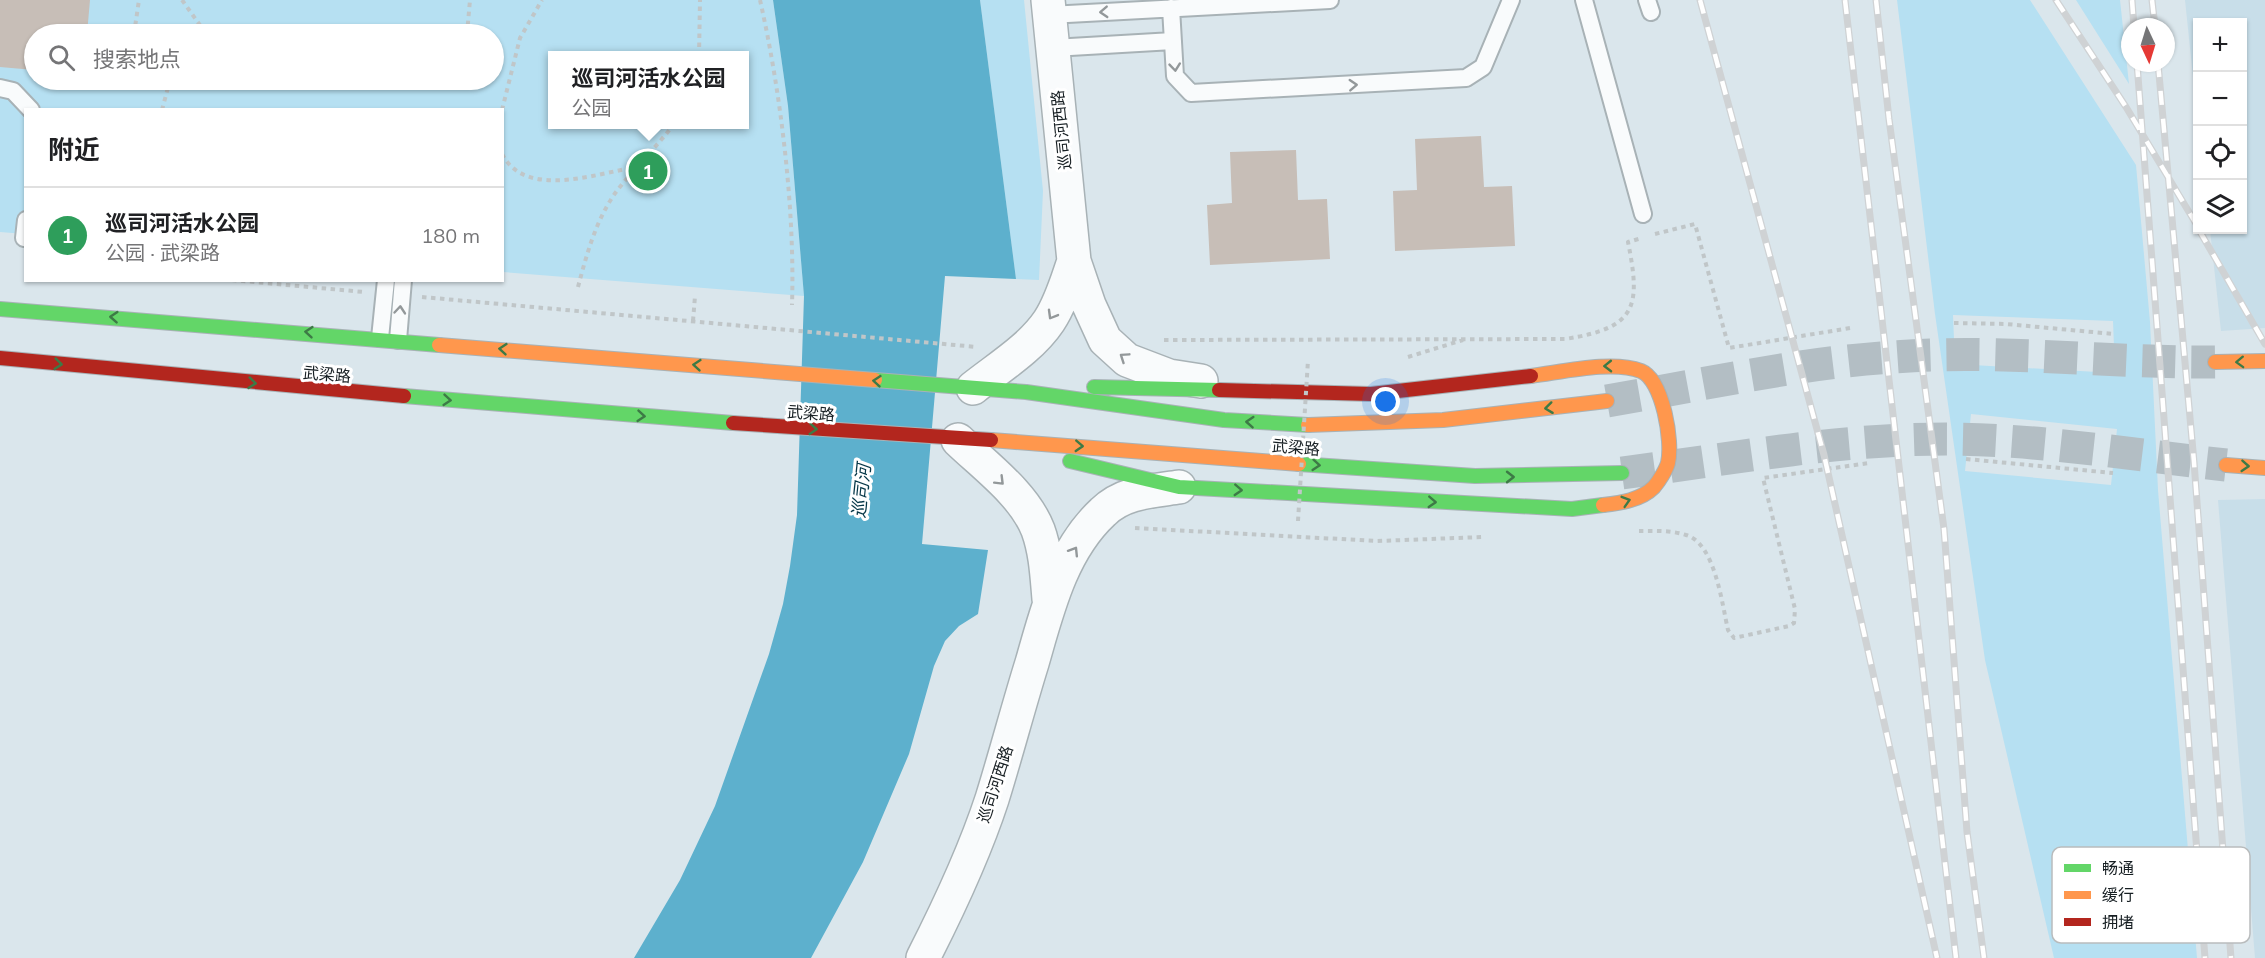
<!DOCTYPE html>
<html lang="zh">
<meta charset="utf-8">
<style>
body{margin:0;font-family:Mulish,"Noto Sans SC",sans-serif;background:#f6f6f6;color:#202124}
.controls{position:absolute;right:18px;top:18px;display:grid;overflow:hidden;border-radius:0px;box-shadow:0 2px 4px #0004}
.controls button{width:54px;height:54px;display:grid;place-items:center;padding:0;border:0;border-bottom:2px solid #e0e0e0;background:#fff;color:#202124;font:30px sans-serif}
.compass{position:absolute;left:2121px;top:18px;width:54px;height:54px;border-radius:50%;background:#fff;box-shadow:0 2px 4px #0004;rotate:176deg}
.you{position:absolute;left:1386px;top:402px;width:21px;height:21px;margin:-15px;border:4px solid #fff;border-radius:50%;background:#1a73e8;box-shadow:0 0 0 9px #1a73e833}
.badge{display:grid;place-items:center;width:39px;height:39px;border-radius:50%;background:#ea580c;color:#fff;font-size:20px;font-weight:700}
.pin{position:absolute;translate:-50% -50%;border:3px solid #fff;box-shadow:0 2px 6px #0006}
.popup{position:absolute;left:548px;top:51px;width:201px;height:78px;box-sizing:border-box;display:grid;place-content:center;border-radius:0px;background:#fff;filter:drop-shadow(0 2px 4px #0005);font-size:20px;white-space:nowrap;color:#757577}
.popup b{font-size:22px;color:#202124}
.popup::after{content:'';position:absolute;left:50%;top:100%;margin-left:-12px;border:12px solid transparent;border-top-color:#fff}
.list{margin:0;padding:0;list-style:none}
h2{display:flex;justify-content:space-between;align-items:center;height:78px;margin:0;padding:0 24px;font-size:26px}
h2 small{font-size:20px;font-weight:400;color:#757577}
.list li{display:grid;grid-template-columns:39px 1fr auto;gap:18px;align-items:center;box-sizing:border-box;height:96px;padding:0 24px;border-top:2px solid #e0e0e0}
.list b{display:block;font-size:22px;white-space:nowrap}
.list p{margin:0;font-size:20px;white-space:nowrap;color:#757577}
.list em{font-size:20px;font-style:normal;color:#757577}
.icon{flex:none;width:33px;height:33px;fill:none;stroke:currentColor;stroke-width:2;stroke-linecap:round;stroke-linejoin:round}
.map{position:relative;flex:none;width:2265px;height:958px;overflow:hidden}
.search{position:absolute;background:#fff;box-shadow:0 2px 4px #0004;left:24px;top:24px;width:480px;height:66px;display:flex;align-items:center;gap:15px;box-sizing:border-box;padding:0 21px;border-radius:33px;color:#757577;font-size:22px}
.panel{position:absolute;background:#fff;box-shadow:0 2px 4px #0004;left:24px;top:108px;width:480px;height:174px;border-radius:0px}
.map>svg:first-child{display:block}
</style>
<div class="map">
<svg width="2265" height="958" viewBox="0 0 2265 958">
<rect width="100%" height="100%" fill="#dae6ec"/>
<!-- built -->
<path fill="#c8dee9" d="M2185,0H2265V328L2221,331L2210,230H2242V22H2198L2197,115Z
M2265,499V958H2255L2218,500Z"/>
<!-- green -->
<path fill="#b6e0f2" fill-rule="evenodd" d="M0,0H773L788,106L804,296L503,272L502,110H26L25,234L0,232ZM34,34H494V80H34ZM552,56H744V124H552Z
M980,0H1024L1043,191L1039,280L1016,279Z
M1897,0H2030L2136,165L2150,322L2158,490L2197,958H2054L1985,660L1935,314ZM1953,315L2113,321L2115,373L1955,364ZM1971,414L2117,429L2111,485L1965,471Z
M2076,0H2120L2129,84Z"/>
<!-- water -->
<path fill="#5db0cd" d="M773,0H980L1016,279L945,276L922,544L988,550L978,614L959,626L945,641L934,666L909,754L863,862L811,958H634L680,880L715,806L769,654L783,604L790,566L797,515L804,296L788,106Z"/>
<!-- building -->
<path fill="#c7beb7" d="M0,0H90L87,34H34V70L0,67Z
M1481,136L1484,187L1512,186L1515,246L1395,251L1393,191L1417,190L1415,139Z
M1296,150L1298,200L1327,199L1330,259L1210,265L1207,205L1232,203L1230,152Z"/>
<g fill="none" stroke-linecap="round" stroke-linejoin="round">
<!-- secondary-tunnel -->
<path stroke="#b3bec4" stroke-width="33" stroke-dasharray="33 16" stroke-linecap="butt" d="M1607,401C1702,385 1797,363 1894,357C2000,349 2108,363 2215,362
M1622,473C1731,459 1842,438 1953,439C2044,440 2135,455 2226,465"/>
<!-- lane casing -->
<g stroke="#a8b2b6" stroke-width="20">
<path id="lane" d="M1584,0L1643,214
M1647,0L1651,12
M1171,8L1175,76L1191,93L1466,78L1483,67L1511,0
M1049,15L1330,0
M1053,48L1173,41
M0,88L13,91L31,110
M24,238L26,220
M380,338L386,280
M398,340L403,280"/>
</g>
<!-- street casing -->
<g stroke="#a8b2b6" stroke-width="36">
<path id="street" d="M1048,0L1074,261L1089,305L1105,340L1127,360L1169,376L1201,381
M973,388C998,368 1031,348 1049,321C1061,303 1067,281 1074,261
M958,440C985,466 1024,494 1038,530C1046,552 1047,576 1049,599
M923,958C949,907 974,854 992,799C1006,754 1018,708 1032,663C1047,611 1061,551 1103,512C1123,492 1152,491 1179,487"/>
</g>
<!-- fast casing -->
<g stroke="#a8b2b6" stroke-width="16">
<path id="fast" d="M0,309L439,345
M875,380L1026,392L1224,420L1308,425
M1094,387L1219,390
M404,396L733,423
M1070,461L1179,487L1572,509L1603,505
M1299,464L1475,476L1622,473"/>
</g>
<!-- slow casing -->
<g stroke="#a8b2b6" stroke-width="16">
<path id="slow" d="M439,345L875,380
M2215,362L2265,361
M1531,376C1563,372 1612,360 1641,371C1663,380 1673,442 1668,463C1666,470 1659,481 1654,487C1641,500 1621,503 1603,505
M1308,425L1443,420L1607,401
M991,440L1299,464
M2226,465L2265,468"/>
</g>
<!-- jam casing -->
<g stroke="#a8b2b6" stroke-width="16">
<path id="jam" d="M0,358L404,396
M1219,390L1371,394L1531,376
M733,423L991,440"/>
</g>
<!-- path -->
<path stroke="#c0c6c8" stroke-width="4" stroke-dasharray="4.5 4.5" stroke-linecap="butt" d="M182,0L202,28
M760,0C781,93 795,210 792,305
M202,28L243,31L247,34
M134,34L139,0
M198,34L202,28
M467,34L470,0
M699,56L700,0
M162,110L170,80
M502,110L520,38L542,0
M502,154C526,200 597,173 637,167
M1655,234L1695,224L1729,348L1850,328
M232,280L364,292
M578,287C587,253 596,220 616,192C634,168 656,148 674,124
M422,297L977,347
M693,321L695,296
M1954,323L2006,324L2114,334
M1164,340L1565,339C1637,328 1641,307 1628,242L1642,238
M1408,357L1463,340
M1966,459L2113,473
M1135,528L1377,541L1484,537
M1639,531C1653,531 1671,530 1686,535C1715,543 1722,604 1728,630L1734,638L1789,626L1794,623L1795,609L1763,478L1869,463"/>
<!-- lane -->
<use href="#lane" stroke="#f9fbfc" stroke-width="16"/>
<!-- street -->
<use href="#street" stroke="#f9fbfc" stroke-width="33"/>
<!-- fast -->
<use href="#fast" stroke="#63d668" stroke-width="14"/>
<!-- slow -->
<use href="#slow" stroke="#ff974d" stroke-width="14"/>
<!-- jam -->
<use href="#jam" stroke="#b3261e" stroke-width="14"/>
<!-- rail casing -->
<g stroke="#cfd2d4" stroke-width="7">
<path id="rail" d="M1700,0L1824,455L1937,958
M1845,0L1956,958
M1876,0L1889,119L1944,529L1967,832L1984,958
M2056,0L2126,107L2198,227
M2132,0L2134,27
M2152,0L2155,27
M2137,63L2205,958
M2158,63L2194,462L2231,958
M2199,230L2265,344"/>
</g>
<!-- rail -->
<use href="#rail" stroke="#fff" stroke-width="4.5" stroke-dasharray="14" stroke-linecap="butt"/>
<!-- path-bridge -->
<path stroke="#c0c6c8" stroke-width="4" stroke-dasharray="4.5 4.5" stroke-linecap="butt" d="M1298,521L1308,360"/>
</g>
<!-- one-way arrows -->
<defs><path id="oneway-chevron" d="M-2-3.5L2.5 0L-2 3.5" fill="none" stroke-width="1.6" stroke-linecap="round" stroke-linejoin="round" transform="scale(1.5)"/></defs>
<g stroke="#93989a">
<use href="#oneway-chevron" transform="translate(1104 12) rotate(177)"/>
<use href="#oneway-chevron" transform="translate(1175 67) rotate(84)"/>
<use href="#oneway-chevron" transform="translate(1353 85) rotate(-3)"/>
<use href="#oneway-chevron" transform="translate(400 310) rotate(-85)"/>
<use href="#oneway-chevron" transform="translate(1052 315) rotate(120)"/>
<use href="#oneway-chevron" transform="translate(1124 357) rotate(-146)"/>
<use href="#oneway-chevron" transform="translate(1000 481) rotate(45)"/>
<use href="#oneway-chevron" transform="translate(1074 551) rotate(-58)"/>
</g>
<g stroke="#3d7a46">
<use href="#oneway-chevron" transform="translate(114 317) rotate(-176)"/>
<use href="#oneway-chevron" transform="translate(309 332) rotate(-175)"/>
<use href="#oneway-chevron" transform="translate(503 349) rotate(-175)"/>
<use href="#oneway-chevron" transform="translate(2240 362) rotate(178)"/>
<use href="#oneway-chevron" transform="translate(58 364) rotate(6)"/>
<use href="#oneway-chevron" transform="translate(697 365) rotate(-175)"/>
<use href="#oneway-chevron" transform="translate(1608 366) rotate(179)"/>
<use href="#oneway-chevron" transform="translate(877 381) rotate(-175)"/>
<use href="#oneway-chevron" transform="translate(252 383) rotate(6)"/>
<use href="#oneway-chevron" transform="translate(447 400) rotate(5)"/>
<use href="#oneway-chevron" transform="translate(1549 408) rotate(173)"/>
<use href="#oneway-chevron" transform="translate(641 416) rotate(5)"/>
<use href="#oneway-chevron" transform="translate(1250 422) rotate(-176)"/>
<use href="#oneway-chevron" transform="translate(813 429) rotate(4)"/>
<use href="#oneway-chevron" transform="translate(1079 446) rotate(3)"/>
<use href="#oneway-chevron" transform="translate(1316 465) rotate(5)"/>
<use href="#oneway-chevron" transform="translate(2245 466) rotate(4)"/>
<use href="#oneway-chevron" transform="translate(1510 477)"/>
<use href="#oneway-chevron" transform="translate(1238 490) rotate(3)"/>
<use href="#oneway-chevron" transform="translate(1626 501) rotate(-17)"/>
<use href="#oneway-chevron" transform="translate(1432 502) rotate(3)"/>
</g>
<g text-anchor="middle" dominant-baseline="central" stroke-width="6" stroke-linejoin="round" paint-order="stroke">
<!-- street labels -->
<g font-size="16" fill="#171f23" stroke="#fff">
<text transform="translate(1061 130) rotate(-96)">巡司河西路</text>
<text transform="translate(327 374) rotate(5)">武梁路</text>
<text transform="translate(811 413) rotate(4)">武梁路</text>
<text transform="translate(1296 447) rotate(5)">武梁路</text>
<text transform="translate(995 784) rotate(-72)">巡司河西路</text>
</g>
<!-- water labels -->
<g font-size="18" font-style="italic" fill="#063748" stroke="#fff">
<text transform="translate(861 491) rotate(-84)">巡司河</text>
</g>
</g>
<!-- legend -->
<rect x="2052" y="847" width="198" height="96" rx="9" fill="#fff" stroke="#b9bcbd" stroke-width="1.5"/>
<rect x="2064" y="864" width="27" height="8" fill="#63d668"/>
<rect x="2064" y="891" width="27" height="8" fill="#ff974d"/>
<rect x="2064" y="918" width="27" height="8" fill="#b3261e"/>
<g font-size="16" fill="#171f23">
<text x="2102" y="874">畅通</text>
<text x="2102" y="901">缓行</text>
<text x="2102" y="928">拥堵</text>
</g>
</svg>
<div class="controls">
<button>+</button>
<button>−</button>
<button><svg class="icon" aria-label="locate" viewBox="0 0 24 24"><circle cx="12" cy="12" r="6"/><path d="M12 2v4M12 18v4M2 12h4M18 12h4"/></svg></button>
<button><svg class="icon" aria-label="layers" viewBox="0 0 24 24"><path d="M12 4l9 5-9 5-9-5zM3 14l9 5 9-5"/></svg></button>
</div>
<svg class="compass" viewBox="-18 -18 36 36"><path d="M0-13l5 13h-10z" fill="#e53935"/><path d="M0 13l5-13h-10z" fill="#757577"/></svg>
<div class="you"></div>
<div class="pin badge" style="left:648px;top:171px;background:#2e9e5b">1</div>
<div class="popup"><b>巡司河活水公园</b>公园</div>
<div class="search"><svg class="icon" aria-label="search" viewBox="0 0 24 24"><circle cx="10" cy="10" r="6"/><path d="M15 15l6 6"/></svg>搜索地点</div>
<section class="panel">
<h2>附近<small></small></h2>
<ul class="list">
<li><span class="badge" style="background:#2e9e5b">1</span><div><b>巡司河活水公园</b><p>公园 · 武梁路</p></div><em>180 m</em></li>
</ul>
</section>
</div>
